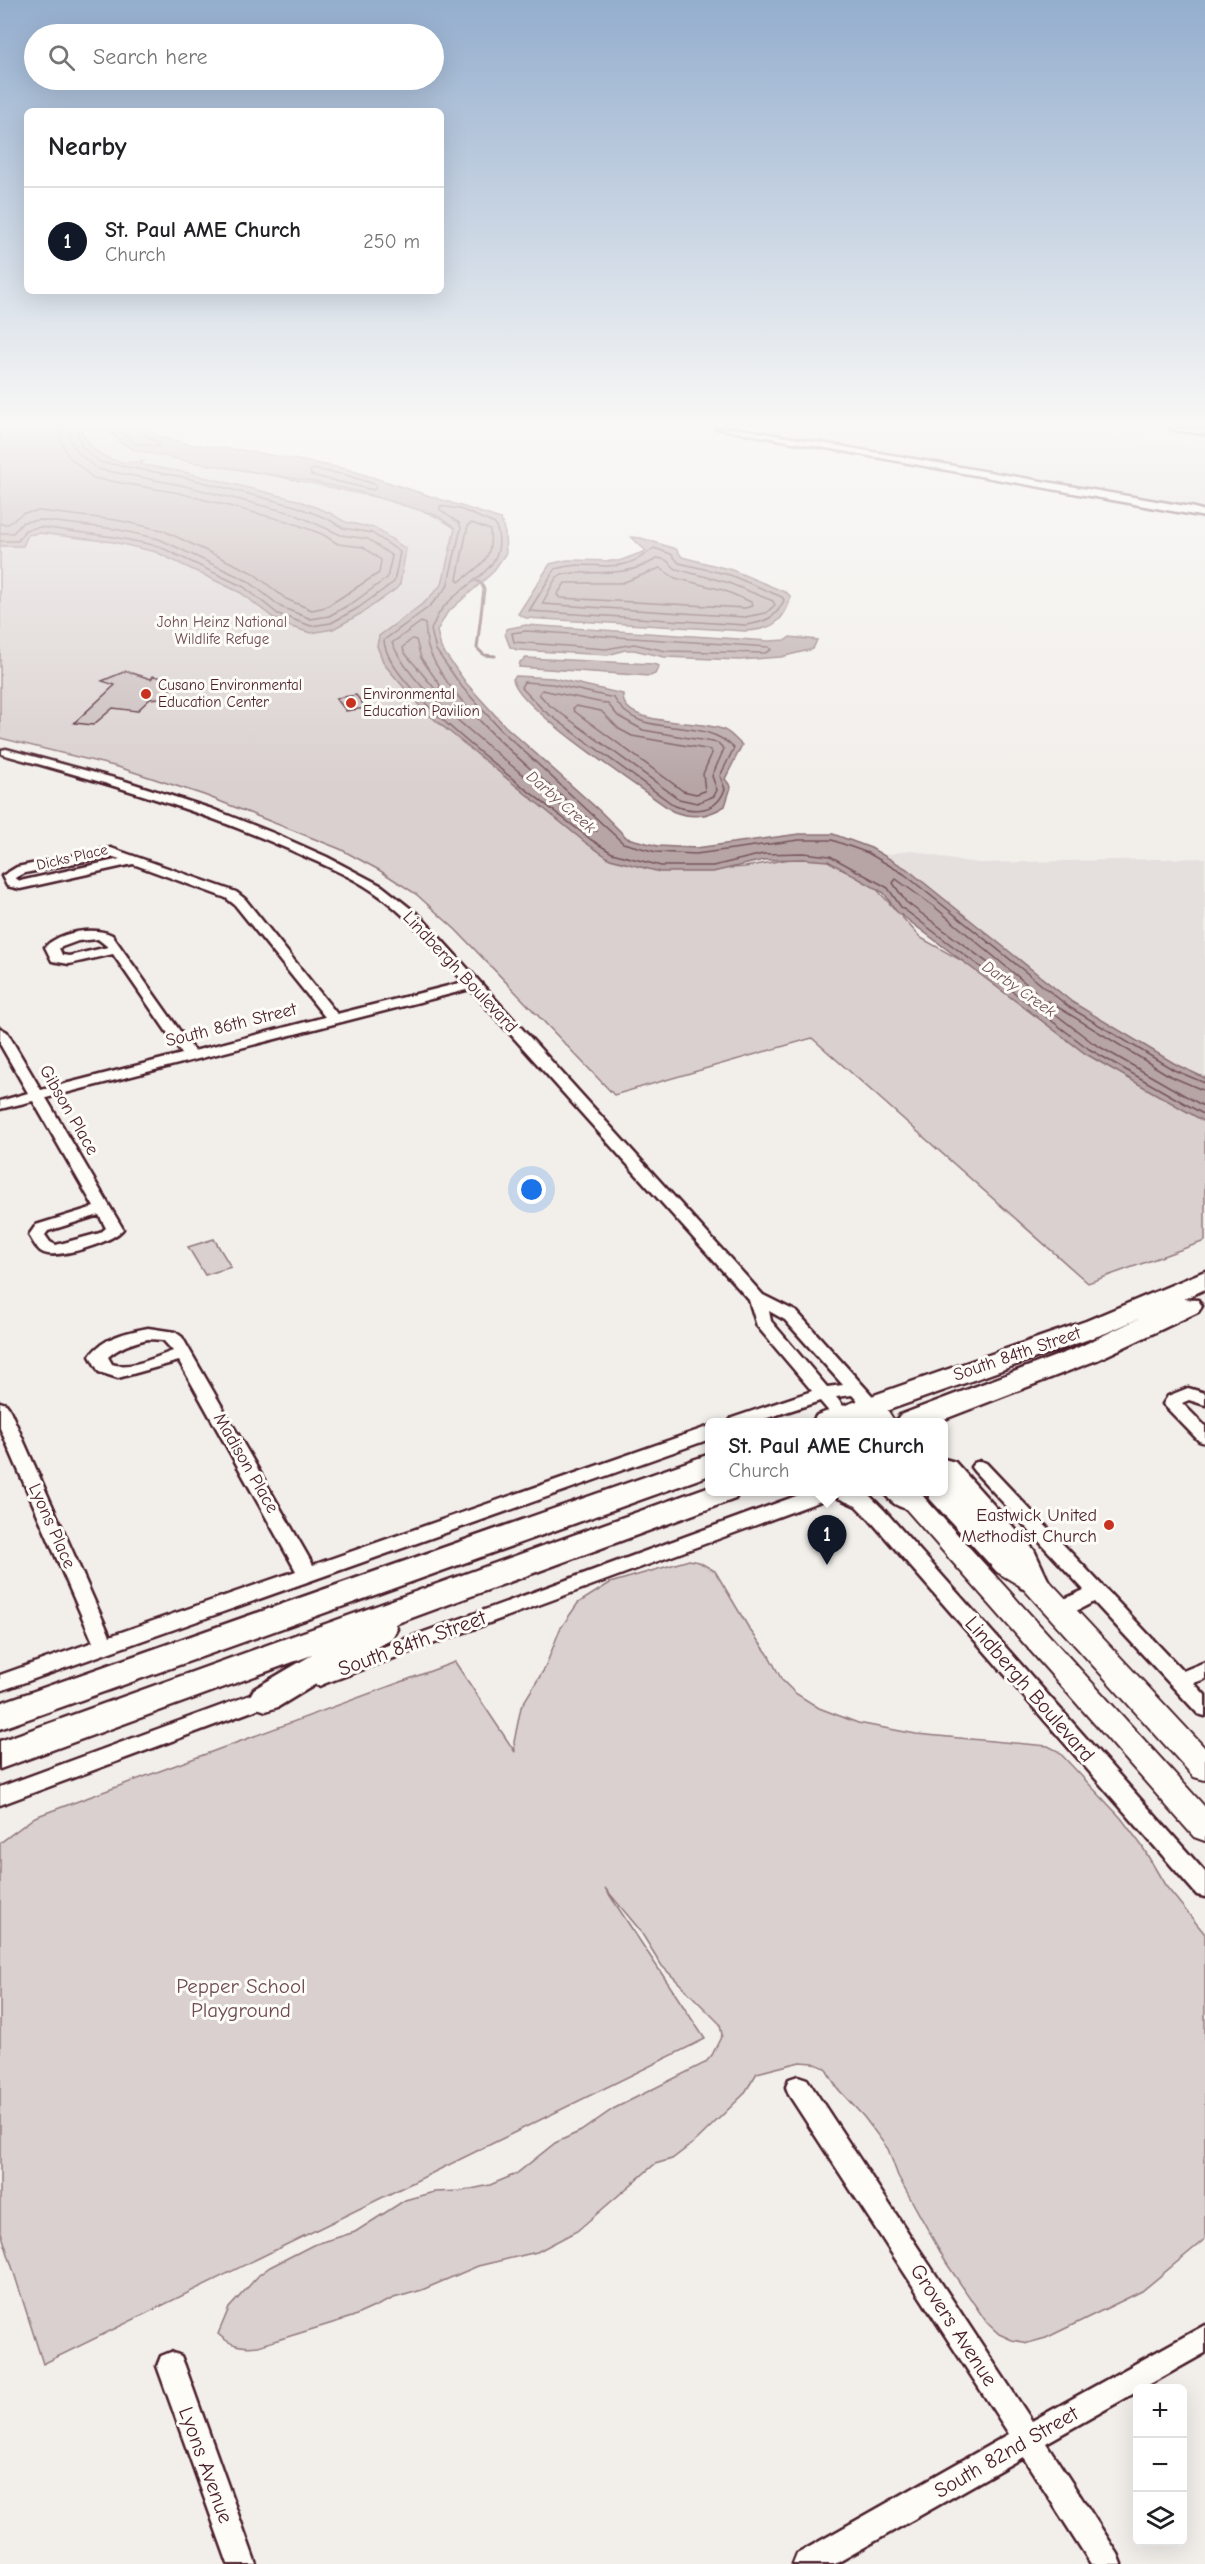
<!DOCTYPE html>
<meta charset="utf-8">
<style>
body{margin:0;font-family:"Comic Neue",sans-serif;background:#f2f2f2;color:#202124}
.controls{position:absolute;right:18px;bottom:18px;display:grid;overflow:hidden;border-radius:9px;box-shadow:0 6px 24px #0002}
.controls button{width:54px;height:54px;display:grid;place-items:center;padding:0;border:0;border-bottom:2px solid #e0e0e0;background:#fff;color:#202124;font:30px sans-serif}
.you{position:absolute;left:532px;top:1190px;width:21px;height:21px;margin:-15px;border:4px solid #fff;border-radius:50%;background:#1a73e8;box-shadow:0 0 0 9px #1a73e833}
.badge{display:grid;place-items:center;width:39px;height:39px;border-radius:50%;background:#111827;color:#fff;font-size:20px;font-weight:700}
.pin{position:absolute;translate:-50% -50px;filter:drop-shadow(0 2px 3px #0008)}
.pin::after{content:'';position:absolute;top:32px;width:21px;height:18px;background:inherit;clip-path:polygon(0 0,100% 0,50% 100%)}
.popup{position:absolute;left:705px;top:1418px;width:243px;height:78px;box-sizing:border-box;display:grid;place-content:center;border-radius:9px;background:#fff;filter:drop-shadow(0 2px 4px #0005);font-size:20px;white-space:nowrap;color:#757577}
.popup b{font-size:22px;color:#202124}
.popup::after{content:'';position:absolute;left:50%;top:100%;margin-left:-12px;border:12px solid transparent;border-top-color:#fff}
.list{margin:0;padding:0;list-style:none}
h2{display:flex;justify-content:space-between;align-items:center;height:78px;margin:0;padding:0 24px;font-size:26px}
h2 small{font-size:20px;font-weight:400;color:#757577}
.list li{display:grid;grid-template-columns:39px 1fr auto;gap:18px;align-items:center;box-sizing:border-box;height:108px;padding:0 24px;border-top:2px solid #e0e0e0}
.list b{display:block;font-size:22px;white-space:nowrap}
.list p{margin:0;font-size:20px;white-space:nowrap;color:#757577}
.list em{font-size:20px;font-style:normal;color:#757577}
.icon{flex:none;width:33px;height:33px;fill:none;stroke:currentColor;stroke-width:2;stroke-linecap:round;stroke-linejoin:round}
.map{position:relative;flex:none;width:1205px;height:2564px;overflow:hidden}
.search{position:absolute;background:#fff;box-shadow:0 6px 24px #0002;left:24px;top:24px;width:420px;height:66px;display:flex;align-items:center;gap:15px;box-sizing:border-box;padding:0 21px;border-radius:33px;color:#757577;font-size:22px}
.panel{position:absolute;background:#fff;box-shadow:0 6px 24px #0002;left:24px;top:108px;width:420px;height:186px;border-radius:9px}
.map>svg:first-child{display:block}
</style>
<div class="map">
<svg width="1205" height="2564" viewBox="0 0 1205 2564">
<rect width="100%" height="100%" fill="#f2efeb"/>
<filter id="ink" filterUnits="userSpaceOnUse"><feTurbulence type="fractalNoise" baseFrequency=".0167" numOctaves="2"/><feDisplacementMap in="SourceGraphic" scale="12" xChannelSelector="R" yChannelSelector="G"/><feConvolveMatrix kernelMatrix="1 2 1 2 8 2 1 2 1" color-interpolation-filters="sRGB"/></filter>
<g filter="url(#ink)">
<!-- built -->
<path fill="#e5dfdd" d="M771,428H1039L1205,447V509L1090,493L762,434Z
M911,850L948,859L979,863L1205,858V1078L1177,1065L1072,1002L907,869L885,855Z"/>
<!-- green -->
<path fill="#d9d0cf" stroke="#92787d" stroke-width="1.5" d="M0,428H112L110,433L120,442L133,449C204,464 275,474 346,491C389,500 426,505 461,533L465,555L431,600L424,708L441,725L613,858L622,862L662,870L690,871L745,867L789,859L824,857L872,884L921,938L998,981L1095,1059L1205,1117V1241L1088,1283L812,1038L614,1095L456,930L416,894L379,870L340,849L204,795L118,767L0,738Z
M214,1239L231,1267L205,1275L188,1247Z
M689,1560L699,1562L715,1571L750,1630L768,1654L782,1680L795,1693L819,1708L858,1723L916,1734L1048,1746L1058,1751L1121,1818L1142,1846L1165,1885L1205,1934V2239L1142,2291L1046,2338L1028,2343L1012,2340L999,2334L987,2323L947,2264L898,2176L888,2149L864,2117L838,2089L825,2068L813,2063L800,2062L757,2073L744,2094L697,2140L672,2159L655,2164L577,2231L537,2252L478,2266L422,2290L394,2298L352,2317L258,2346C241,2348 231,2346 218,2334L229,2308L259,2275L270,2267L313,2245L355,2232L405,2200L434,2192L462,2191L490,2185L516,2174L555,2143L581,2131L613,2109L705,2063L712,2055L722,2035L720,2024L662,1966L639,1929L605,1888L705,2039L43,2364L0,2229V1843L35,1817L455,1662L515,1752L514,1742L521,1707L545,1668L560,1629L578,1603L610,1583Z"/>
<!-- water -->
<path fill="#b7a5a6" stroke="#8b6f75" stroke-width="1.5" d="M0,428H81C89,454 115,467 141,461H144L140,464L143,465L184,472L297,500L330,513L345,522L375,528L406,549L400,584L396,589L362,613L333,629L311,633L291,627L275,619L241,593L156,552L113,542L39,533L28,535L23,546H0Z
M111,428H146L161,437L189,444L248,451L347,469L501,519L505,533L506,553L492,573L447,613L437,631L441,648L466,683L505,726L601,812L627,838L658,846L696,848L799,834H833L871,848L907,869L1072,1002L1177,1065L1205,1078V1122L1086,1054L896,911L884,893L828,861L803,859L764,860L713,872H660L610,859L586,843L423,710L384,664L377,646L379,636L425,602L442,584L455,528L436,515L359,492L305,480L191,462L135,450L120,442L110,431Z
M631,537L641,538L676,549L682,557L732,570L787,593L791,597C784,622 772,630 745,631L526,618L518,614L550,564L567,560L619,561L646,551Z
M526,625L769,641L786,640L790,637L817,640L813,649L781,657L739,660L664,657L634,650H625L608,655L517,650L510,647L505,634L506,629Z
M526,658L653,664L659,666L655,674L650,676L519,667L520,662Z
M516,676L553,678L623,694C620,728 703,719 724,730C731,733 737,741 742,745L725,779L731,787L725,806C707,817 692,819 672,811C644,790 516,707 513,679Z"/>
<g fill="none" stroke-linecap="round" stroke-linejoin="round">
<!-- shore -->
<path stroke="#76555c" stroke-width="1.5" d="M116,428L135,443L159,447V443L146,435L143,428
M313,469L346,475L374,484L376,488L373,490L311,475L310,471Z
M472,523L490,530C493,561 482,564 459,582L457,579L468,525Z
M0,524H8L23,513L39,511L116,520L162,530L253,573L286,599L312,610L326,607L379,573L381,560L363,547L338,544L322,534L290,522L179,493L93,478L68,456L61,441L60,428
M0,533H13L23,522L39,520L115,529L159,539L248,581L281,607L311,619L329,616L354,602L387,578L392,556L368,539L341,535L292,513L181,485L97,469L76,451L70,439L69,428
M0,541H18L25,530L40,527L114,537L158,546L244,587L278,614L311,626L331,623L358,608L394,582L400,552L372,533L343,528L328,519L295,506L183,477L99,462L82,447L76,428
M654,548L671,554L679,563L730,575L782,597L784,600C777,618 763,623 745,625L529,611L555,569C595,557 616,580 654,548Z
M658,558L666,560L676,569L726,582L773,601L775,605L766,613L745,617L542,604L556,578L562,574C598,570 625,579 658,558Z
M660,568L675,578L723,590L751,602L752,606L745,608L560,598L557,595L565,583H622Z
M421,622L425,624C426,631 426,640 428,647C448,705 545,781 592,822L597,831H593C551,797 508,764 468,729C439,704 408,678 392,643Z
M526,631L769,647L771,650L765,653L666,651L634,644L606,649L514,642L512,633Z
M412,639L416,640L421,658L440,685L439,690L435,689L404,652L403,647Z
M524,682L552,684L614,698C639,743 700,713 734,748L720,776L725,789C717,812 696,813 675,806L543,710L521,687Z
M542,690L608,704L618,716L643,730L718,743L724,749L712,776L717,790L714,796L697,803L679,799L548,704L539,694Z
M576,706L601,711L619,729L632,736L711,750L712,753L703,774L705,791L696,794L683,791L574,711L573,708Z
M896,879L936,908L1035,991V995H1031L906,902L893,883Z
M1205,1083L1174,1070L1069,1007L904,874L868,853L832,840H799L696,854L656,852L623,843L501,730L462,687L436,650L431,630C434,623 437,615 442,609C465,580 513,569 495,524L460,509L440,506V510L459,523L461,528L447,587L429,607L384,640C386,691 547,804 590,839L612,853L661,866H713L763,854L803,853L830,856L888,888L901,907L1089,1049L1205,1115
M1205,1091L1170,1076L1048,1001L1044,1002L1045,1006L1093,1043L1205,1107"/>
<!-- stream -->
<path stroke="#8b6f75" stroke-width="3" d="M475,580L481,583L484,589L477,648L484,655L495,656"/>
</g>
<!-- building -->
<path fill="#c8bbbb" stroke="#4a1f2b" stroke-width="1.5" d="M126,671L151,679L153,676L180,681L160,698L150,699L137,711L113,708L93,725L74,723L115,685L102,681Z
M356,695L366,708L346,711L336,698Z"/>
<g fill="none" stroke-linecap="round" stroke-linejoin="round">
<!-- minor casing -->
<g stroke="#4a1f2b" stroke-width="5">
<path id="minor" d="M716,428H735L1191,507L1205,511V517Z
M1169,428L1205,430V434L1173,430Z
M6,749L125,781L212,809L273,833L327,857L382,886L420,916L763,1295L797,1312L878,1402L881,1406L878,1410H866L852,1395L836,1397L852,1417L845,1422L837,1421L820,1401L755,1422H729L732,1418L812,1391L757,1326L749,1300L470,989L46,1098L123,1229C113,1242 60,1259 44,1253C37,1250 33,1242 29,1235L36,1225L94,1207L33,1101L0,1109V1101L28,1093L0,1044V1028L7,1032L41,1090L182,1054L113,954L69,964L52,961L45,947C59,932 94,926 112,935L194,1051L325,1017L235,905L226,898L133,864L20,889L7,886L2,876L17,867L111,848L236,892L245,899L337,1014L464,982C436,950 409,916 374,892C348,874 317,862 288,849C196,808 99,781 2,754V750ZM110,856L120,859L20,881L15,878L25,873ZM98,939L108,947L69,956L62,955L59,948L78,941ZM99,1215L106,1228L100,1233L56,1245L50,1242L45,1235L48,1231ZM769,1311L785,1320L843,1385L827,1387L771,1321Z
M148,1328L175,1332L182,1337L313,1565L710,1426V1439L0,1691V1675L93,1642L0,1428V1402L6,1404L9,1408L110,1636L296,1571L179,1361L118,1378L99,1372L90,1356C103,1337 128,1332 148,1328ZM148,1339L163,1340L173,1351C156,1357 130,1370 112,1364L108,1357C119,1347 133,1342 148,1339Z
M1188,1388L1205,1393V1405L1189,1400L1182,1403L1205,1426V1443L1199,1441L1163,1404L1168,1396Z
M980,1461L986,1463L1183,1671L1205,1662V1679L1194,1683L1205,1695V1716L1198,1714L1094,1602C1081,1608 1065,1619 1051,1615L1048,1610L1051,1605L1084,1590L974,1471L971,1467L974,1463Z
M807,1492H859L870,1496L884,1510L1205,1872V1897L1197,1895L870,1520L856,1506L836,1497L834,1492L832,1497L326,1683L319,1686L312,1683L309,1678L312,1673Z
M272,1687L279,1689L282,1695L279,1701L0,1805V1787Z
M798,2076L807,2079L1032,2421L1205,2325V2353L1143,2388H1138V2391L1046,2443L1118,2554L1122,2564H1091L1023,2457L835,2564H793L797,2554L1009,2434L789,2095L786,2087L789,2079Z
M171,2352L181,2356L185,2366L256,2564H228L157,2366L161,2356Z"/>
</g>
<!-- secondary casing -->
<g stroke="#4a1f2b" stroke-width="4">
<path id="secondary" d="M872,1397L881,1400L895,1422H869L859,1406L863,1400Z
M944,1484L950,1485L1017,1558L1042,1573L1205,1748V1780L1194,1777L1022,1587L997,1572L930,1499L927,1492H944Z
M891,1492H919L1205,1807V1841L1194,1837Z"/>
</g>
<!-- primary casing -->
<g stroke="#4a1f2b" stroke-width="5">
<path id="primary" d="M1205,1271V1289L1184,1299L1198,1300L1202,1306L1198,1312L1097,1360L937,1422H895L900,1415L1077,1348L1140,1318L1106,1333L855,1422H812L817,1415L1086,1321Z
M710,1454V1475L0,1729V1703Z
M944,1459L955,1462L1034,1550L1048,1580L1043,1588L1032,1591L1021,1588L1009,1563L944,1488Z
M710,1486V1492H739L735,1499L395,1624L397,1629L392,1638L278,1707L266,1711L254,1707L249,1698L254,1689L312,1655L0,1769V1741Z
M884,1492H920L926,1500L922,1507C906,1512 892,1506 884,1492Z"/>
</g>
<!-- minor -->
<use href="#minor" fill="#fdfcf7" fill-rule="evenodd"/>
<!-- secondary -->
<use href="#secondary" fill="#fdfcf7" fill-rule="evenodd"/>
<!-- primary -->
<use href="#primary" fill="#fdfcf7" fill-rule="evenodd"/>
</g>
</g>
<!-- sky -->
<linearGradient id="sky" x2="0" y2="1"><stop stop-color="#94aece"/><stop offset="0.54" stop-color="#f9f8f6"/><stop offset="1" stop-color="#f9f8f6" stop-opacity="0"/></linearGradient>
<rect width="1205" height="787" fill="url(#sky)"/>
<!-- markers -->
<g fill="#c8321e" stroke="#fdfcf7" stroke-width="2">
<circle cx="146" cy="694" r="6"/>
<circle cx="351" cy="703" r="6"/>
<circle cx="1109" cy="1525" r="6"/>
</g>
<g text-anchor="middle" dominant-baseline="central" stroke-width="6" stroke-linejoin="round" paint-order="stroke">
<!-- far-park labels -->
<g font-size="15" fill="#6e4b54" stroke="#fdfcf7">
<text x="222" y="622">John Heinz National<tspan x="222" dy="17">Wildlife Refuge</tspan></text>
</g>
<!-- far-poi labels -->
<g font-size="15" fill="#4a1f2b" stroke="#fdfcf7" text-anchor="start">
<text x="158" y="685">Cusano Environmental<tspan x="158" dy="17">Education Center</tspan></text>
<text x="363" y="694">Environmental<tspan x="363" dy="17">Education Pavilion</tspan></text>
</g>
<!-- far-street labels -->
<g font-size="15" fill="#4a1f2b" stroke="#fdfcf7">
<text transform="translate(72 857) rotate(-13)">Dicks Place</text>
</g>
<!-- far-water labels -->
<g font-size="16" font-style="italic" fill="#704e56" stroke="#fdfcf7">
<text transform="translate(561 802) rotate(41)">Darby Creek</text>
<text transform="translate(1019 989) rotate(35)">Darby Creek</text>
</g>
<!-- street labels -->
<g font-size="18" fill="#4a1f2b" stroke="#fdfcf7">
<text transform="translate(460 972) rotate(47)">Lindbergh Boulevard</text>
<text transform="translate(231 1025) rotate(-14)">South 86th Street</text>
<text transform="translate(69 1110) rotate(60)">Gibson Place</text>
<text transform="translate(1017 1354) rotate(-19)">South 84th Street</text>
<text transform="translate(246 1463) rotate(60)">Madison Place</text>
<text transform="translate(52 1526) rotate(66)">Lyons Place</text>
</g>
<!-- poi labels -->
<g font-size="18" fill="#4a1f2b" stroke="#fdfcf7" text-anchor="end">
<text x="1097" y="1515">Eastwick United<tspan x="1097" dy="21">Methodist Church</tspan></text>
</g>
<!-- near-street labels -->
<g font-size="21" fill="#4a1f2b" stroke="#fdfcf7">
<text transform="translate(412 1643) rotate(-20)">South 84th Street</text>
<text transform="translate(1030 1689) rotate(49)">Lindbergh Boulevard</text>
<text transform="translate(954 2325) rotate(57)">Grovers Avenue</text>
<text transform="translate(1006 2452) rotate(-30)">South 82nd Street</text>
<text transform="translate(206 2465) rotate(70)">Lyons Avenue</text>
</g>
<!-- near-park labels -->
<g font-size="21" fill="#6e4b54" stroke="#fdfcf7">
<text x="241" y="1986">Pepper School<tspan x="241" dy="24">Playground</tspan></text>
</g>
</g>
</svg>
<div class="controls">
<button>+</button>
<button>−</button>
<button><svg class="icon" aria-label="layers" viewBox="0 0 24 24"><path d="M12 4l9 5-9 5-9-5zM3 14l9 5 9-5"/></svg></button>
</div>
<div class="you"></div>
<div class="pin badge" style="left:827px;top:1565px">1</div>
<div class="popup"><b>St. Paul AME Church</b>Church</div>
<div class="search"><svg class="icon" aria-label="search" viewBox="0 0 24 24"><circle cx="10" cy="10" r="6"/><path d="M15 15l6 6"/></svg>Search here</div>
<section class="panel">
<h2>Nearby<small></small></h2>
<ul class="list">
<li><span class="badge">1</span><div><b>St. Paul AME Church</b><p>Church</p></div><em>250 m</em></li>
</ul>
</section>
</div>
